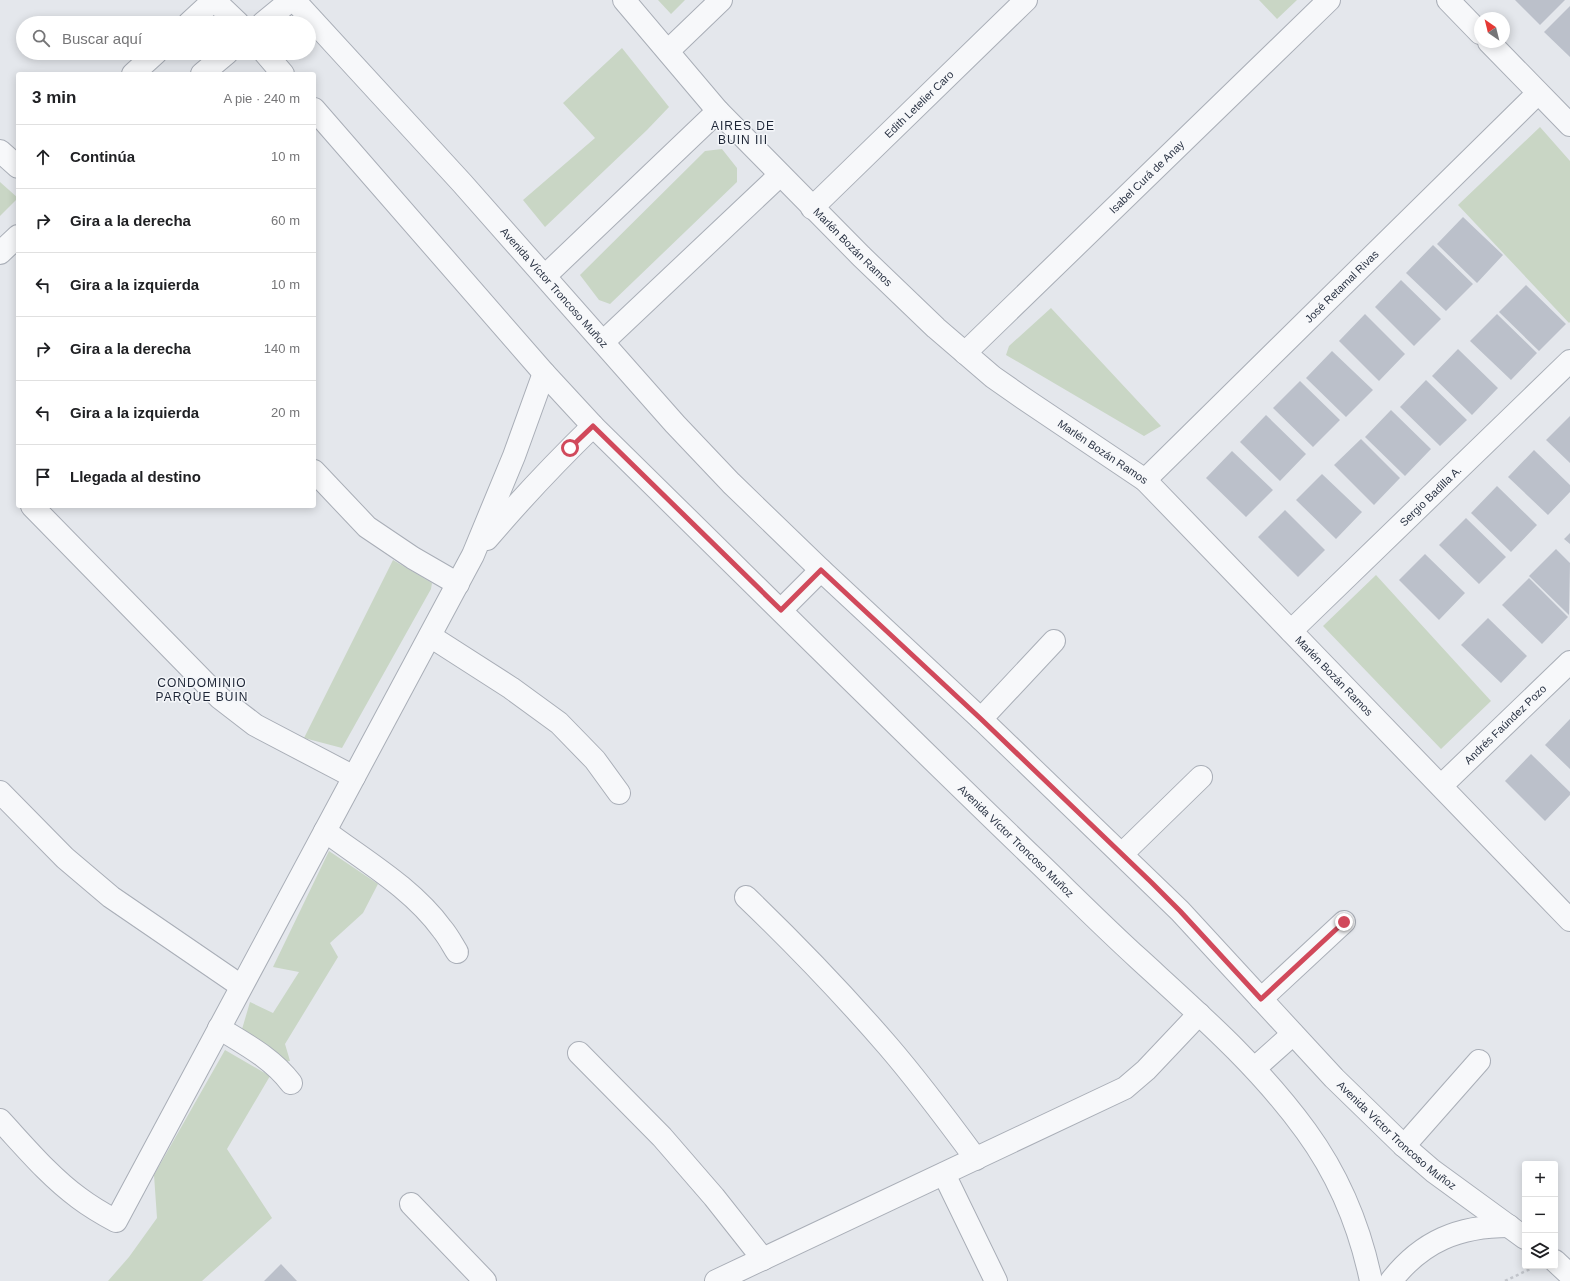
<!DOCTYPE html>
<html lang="es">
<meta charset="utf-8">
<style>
body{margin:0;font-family:Arial,sans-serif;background:#f6f6f6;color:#202124}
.controls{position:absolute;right:12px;bottom:12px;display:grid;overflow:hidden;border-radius:4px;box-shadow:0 2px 10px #0003}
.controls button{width:36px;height:36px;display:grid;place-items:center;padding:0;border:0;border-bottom:1px solid #e0e0e0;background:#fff;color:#202124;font:20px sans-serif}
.compass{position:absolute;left:1474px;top:12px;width:36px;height:36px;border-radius:50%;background:#fff;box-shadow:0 2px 10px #0003;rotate:325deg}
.stop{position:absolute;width:12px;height:12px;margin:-9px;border:3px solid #d1495b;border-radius:50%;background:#fff}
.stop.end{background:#d1495b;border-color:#fff;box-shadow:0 1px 4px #0008}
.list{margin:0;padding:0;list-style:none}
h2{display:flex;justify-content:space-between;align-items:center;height:52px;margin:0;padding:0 16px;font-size:17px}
h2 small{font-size:13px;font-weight:400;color:#757577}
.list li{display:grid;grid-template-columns:26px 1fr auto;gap:12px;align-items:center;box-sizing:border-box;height:64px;padding:0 16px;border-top:1px solid #e0e0e0}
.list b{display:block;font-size:15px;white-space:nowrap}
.list em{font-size:13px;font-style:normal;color:#757577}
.icon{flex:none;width:22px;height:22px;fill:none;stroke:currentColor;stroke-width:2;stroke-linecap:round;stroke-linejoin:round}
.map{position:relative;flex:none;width:1570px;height:1281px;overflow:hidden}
.search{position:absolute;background:#fff;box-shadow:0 2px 10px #0003;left:16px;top:16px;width:300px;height:44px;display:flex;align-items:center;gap:10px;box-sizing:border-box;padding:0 14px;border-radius:22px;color:#757577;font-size:15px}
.panel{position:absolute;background:#fff;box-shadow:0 2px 10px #0003;left:16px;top:72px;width:300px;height:436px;border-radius:4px}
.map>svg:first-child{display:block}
</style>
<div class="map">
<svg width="1570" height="1281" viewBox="0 0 1570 1281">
<rect width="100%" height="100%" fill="#e4e7ec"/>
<!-- green -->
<path fill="#c9d6c5" d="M658,0H685L671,14Z
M1259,0H1297L1277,19Z
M622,48L669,107L647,130L545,227L523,200L595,138L563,103Z
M1540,127L1570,161V322L1569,323L1458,205Z
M722,149L737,168V182L610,304L599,300L580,275L705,151Z
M0,182L18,198L0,216Z
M1051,308L1161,426L1144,436L1006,355L1009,346Z
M393,560L432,583L431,589L342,748L304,738Z
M1376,575L1491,701L1441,749L1323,626Z
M329,851L378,884L363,913L330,943L338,957L285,1044L290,1061L281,1062L240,1036L250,1002L273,1013L299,972L273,967Z
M225,1050L270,1076L227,1149L272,1218L202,1281H108L129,1257L157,1218L154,1175Z"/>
<!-- building -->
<path fill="#bbc0ca" d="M1515,0H1565L1540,25Z
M1570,6V57L1544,32Z
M1463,217L1503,255L1477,283L1437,244Z
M1433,245L1473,284L1446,311L1406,273Z
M1401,280L1441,319L1414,346L1375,307Z
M1526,285L1566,324L1539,351L1499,312Z
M1365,314L1405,354L1379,381L1339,341Z
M1497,314L1537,353L1511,380L1470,341Z
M1458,349L1498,388L1472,415L1432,376Z
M1332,351L1373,390L1346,417L1306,378Z
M1426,380L1467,420L1440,446L1400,407Z
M1300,381L1340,420L1313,447L1273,408Z
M1391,410L1431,449L1405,476L1365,437Z
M1266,415L1306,454L1280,481L1240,442Z
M1570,416V463L1546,440Z
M1361,439L1400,478L1374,505L1334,465Z
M1534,450L1570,485V492L1548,515L1508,477Z
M1232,451L1273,490L1246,517L1206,478Z
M1322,474L1362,512L1336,539L1296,500Z
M1497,486L1537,525L1511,552L1471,513Z
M1285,510L1325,550L1298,577L1258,537Z
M1466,518L1506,557L1479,584L1439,545Z
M1570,533V544L1564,539Z
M1556,549L1570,563L1569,615L1529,576Z
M1425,554L1465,593L1439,620L1399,580Z
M1529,578L1568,617L1542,644L1502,605Z
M1488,618L1527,656L1501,683L1461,645Z
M1570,719V769L1545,745Z
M1531,754L1570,792V795L1545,821L1505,781Z
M281,1264L297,1281H264Z"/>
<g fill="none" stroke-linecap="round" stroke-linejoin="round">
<!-- minor casing -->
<g stroke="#a9aeb7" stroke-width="24">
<g id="minor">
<path d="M214,0L238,23"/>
<path id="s1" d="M294,0L462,183L675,424L731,483L821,570L981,719L1180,911L1334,1078L1404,1146L1433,1171L1525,1238"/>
<path id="s2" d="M624,0L718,111L861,256L936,328L993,377L1023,398L1145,480L1570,920"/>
<path d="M1448,0L1480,33"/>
<path d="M189,23L214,0"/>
<path d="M263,23L291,0"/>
<path d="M1489,42L1570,125"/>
<path d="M668,51L721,0"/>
<path d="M265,53L283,74"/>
<path d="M133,74L156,53"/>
<path d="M202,74L227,53"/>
<path id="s3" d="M314,109L544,373L593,426C743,573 891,721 1042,866C1074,897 1106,929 1139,959C1199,1014 1258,1065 1306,1131C1338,1175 1360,1228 1371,1281"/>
<path d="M0,151L18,167"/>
<path id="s4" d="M812,208L1026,0"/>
<path d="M0,253L18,236"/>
<path d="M545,276L718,111"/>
<path d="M603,342L780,175"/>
<path id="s5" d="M965,353L1329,0"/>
<path d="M314,471L367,527L413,558L458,584"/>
<path id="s6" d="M1145,480L1538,93"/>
<path d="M32,506L220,698L255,725L354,777"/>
<path d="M487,539C521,499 555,463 593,426"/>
<path d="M781,610L821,570"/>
<path id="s7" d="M1291,631L1570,361"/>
<path d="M430,636L511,688L559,723L595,760L619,793"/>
<path d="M981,719L1054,641"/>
<path id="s8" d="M1441,786L1570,662"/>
<path d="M0,792L65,858L111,897L241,986"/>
<path d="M325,831C365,861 412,888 442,929C448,936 452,944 457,952"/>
<path d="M1122,854L1201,777"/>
<path d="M746,897C796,945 843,994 888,1046C919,1082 948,1121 976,1159"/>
<path d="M1261,999L1344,922"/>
<path d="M219,1028C245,1044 272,1058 291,1083"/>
<path d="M579,1053L662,1137L714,1197L763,1259"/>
<path d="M1255,1068L1293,1034"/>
<path d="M0,1120C25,1147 50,1177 79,1198C91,1207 103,1214 116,1221L473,555L514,456L544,373"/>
<path d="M1404,1146L1479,1061"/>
<path d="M944,1174L996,1281"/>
<path d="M411,1204L485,1281"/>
<path d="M1555,1261L1570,1275"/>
<path d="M716,1281L1125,1088L1146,1070L1199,1014"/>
<path d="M1391,1281C1422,1241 1459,1226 1509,1226"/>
</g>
</g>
<!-- path -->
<path stroke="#c2c5cb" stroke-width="2.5" stroke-dasharray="3 3" stroke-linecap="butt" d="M1505,1281L1530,1269"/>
<!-- minor -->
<use href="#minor" stroke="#f7f8fa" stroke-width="22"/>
</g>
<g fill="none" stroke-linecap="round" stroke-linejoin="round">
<!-- route -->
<path stroke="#d1495b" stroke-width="5" d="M570,448L593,426L781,610L821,570L981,719L1151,882L1180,911L1261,999L1344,922"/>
</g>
<g text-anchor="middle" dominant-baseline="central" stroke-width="3" stroke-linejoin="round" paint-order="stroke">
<!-- street labels -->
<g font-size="11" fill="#2b3445" stroke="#f4f6f9">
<text stroke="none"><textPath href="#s4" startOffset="149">Edith Letelier Caro</textPath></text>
<text stroke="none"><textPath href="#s5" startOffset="253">Isabel Curá de Anay</textPath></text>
<text stroke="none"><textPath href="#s2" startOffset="337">Marlén Bozán Ramos</textPath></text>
<text stroke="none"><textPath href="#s6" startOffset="276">José Retamal Rivas</textPath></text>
<text stroke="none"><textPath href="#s1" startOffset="388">Avenida Víctor Troncoso Muñoz</textPath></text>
<text stroke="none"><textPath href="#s2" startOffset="661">Marlén Bozán Ramos</textPath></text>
<text stroke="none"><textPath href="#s7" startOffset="194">Sergio Badilla A.</textPath></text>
<text stroke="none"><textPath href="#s2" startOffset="984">Marlén Bozán Ramos</textPath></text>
<text stroke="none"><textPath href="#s8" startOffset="89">Andrés Faúndez Pozo</textPath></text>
<text stroke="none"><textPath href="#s3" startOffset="1015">Avenida Víctor Troncoso Muñoz</textPath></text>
<text stroke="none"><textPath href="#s1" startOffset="1584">Avenida Víctor Troncoso Muñoz</textPath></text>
</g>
<!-- neighbourhood labels -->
<g font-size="12" letter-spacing="1" fill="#1d2536" stroke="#f4f6f9">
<text x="743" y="126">AIRES DE<tspan x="743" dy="14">BUIN III</tspan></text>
<text x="202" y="683">CONDOMINIO<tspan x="202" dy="14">PARQUE BUIN</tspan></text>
</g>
</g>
</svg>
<div class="controls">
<button>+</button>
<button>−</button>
<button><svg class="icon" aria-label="layers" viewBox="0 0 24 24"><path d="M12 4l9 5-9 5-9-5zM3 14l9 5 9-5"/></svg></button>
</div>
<svg class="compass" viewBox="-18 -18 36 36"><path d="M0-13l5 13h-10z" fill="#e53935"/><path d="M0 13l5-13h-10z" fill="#757577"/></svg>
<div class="stop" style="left:570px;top:448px"></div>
<div class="stop end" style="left:1344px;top:922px"></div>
<div class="search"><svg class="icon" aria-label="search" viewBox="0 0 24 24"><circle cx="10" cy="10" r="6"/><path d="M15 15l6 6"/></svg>Buscar aquí</div>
<section class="panel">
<h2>3 min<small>A pie · 240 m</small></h2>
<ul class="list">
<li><svg class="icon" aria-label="ahead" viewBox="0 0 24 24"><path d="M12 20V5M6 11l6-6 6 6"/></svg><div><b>Continúa</b></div><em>10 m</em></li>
<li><svg class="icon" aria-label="right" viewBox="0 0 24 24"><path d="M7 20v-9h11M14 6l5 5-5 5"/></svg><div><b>Gira a la derecha</b></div><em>60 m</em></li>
<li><svg class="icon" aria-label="left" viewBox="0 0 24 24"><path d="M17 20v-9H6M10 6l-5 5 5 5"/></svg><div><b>Gira a la izquierda</b></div><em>10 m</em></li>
<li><svg class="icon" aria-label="right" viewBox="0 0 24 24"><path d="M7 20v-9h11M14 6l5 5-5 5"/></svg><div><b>Gira a la derecha</b></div><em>140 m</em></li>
<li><svg class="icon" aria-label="left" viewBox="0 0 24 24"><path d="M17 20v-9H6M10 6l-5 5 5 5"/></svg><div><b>Gira a la izquierda</b></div><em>20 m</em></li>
<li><svg class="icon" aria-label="arrive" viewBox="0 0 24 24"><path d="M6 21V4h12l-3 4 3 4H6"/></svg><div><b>Llegada al destino</b></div></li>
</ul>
</section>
</div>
